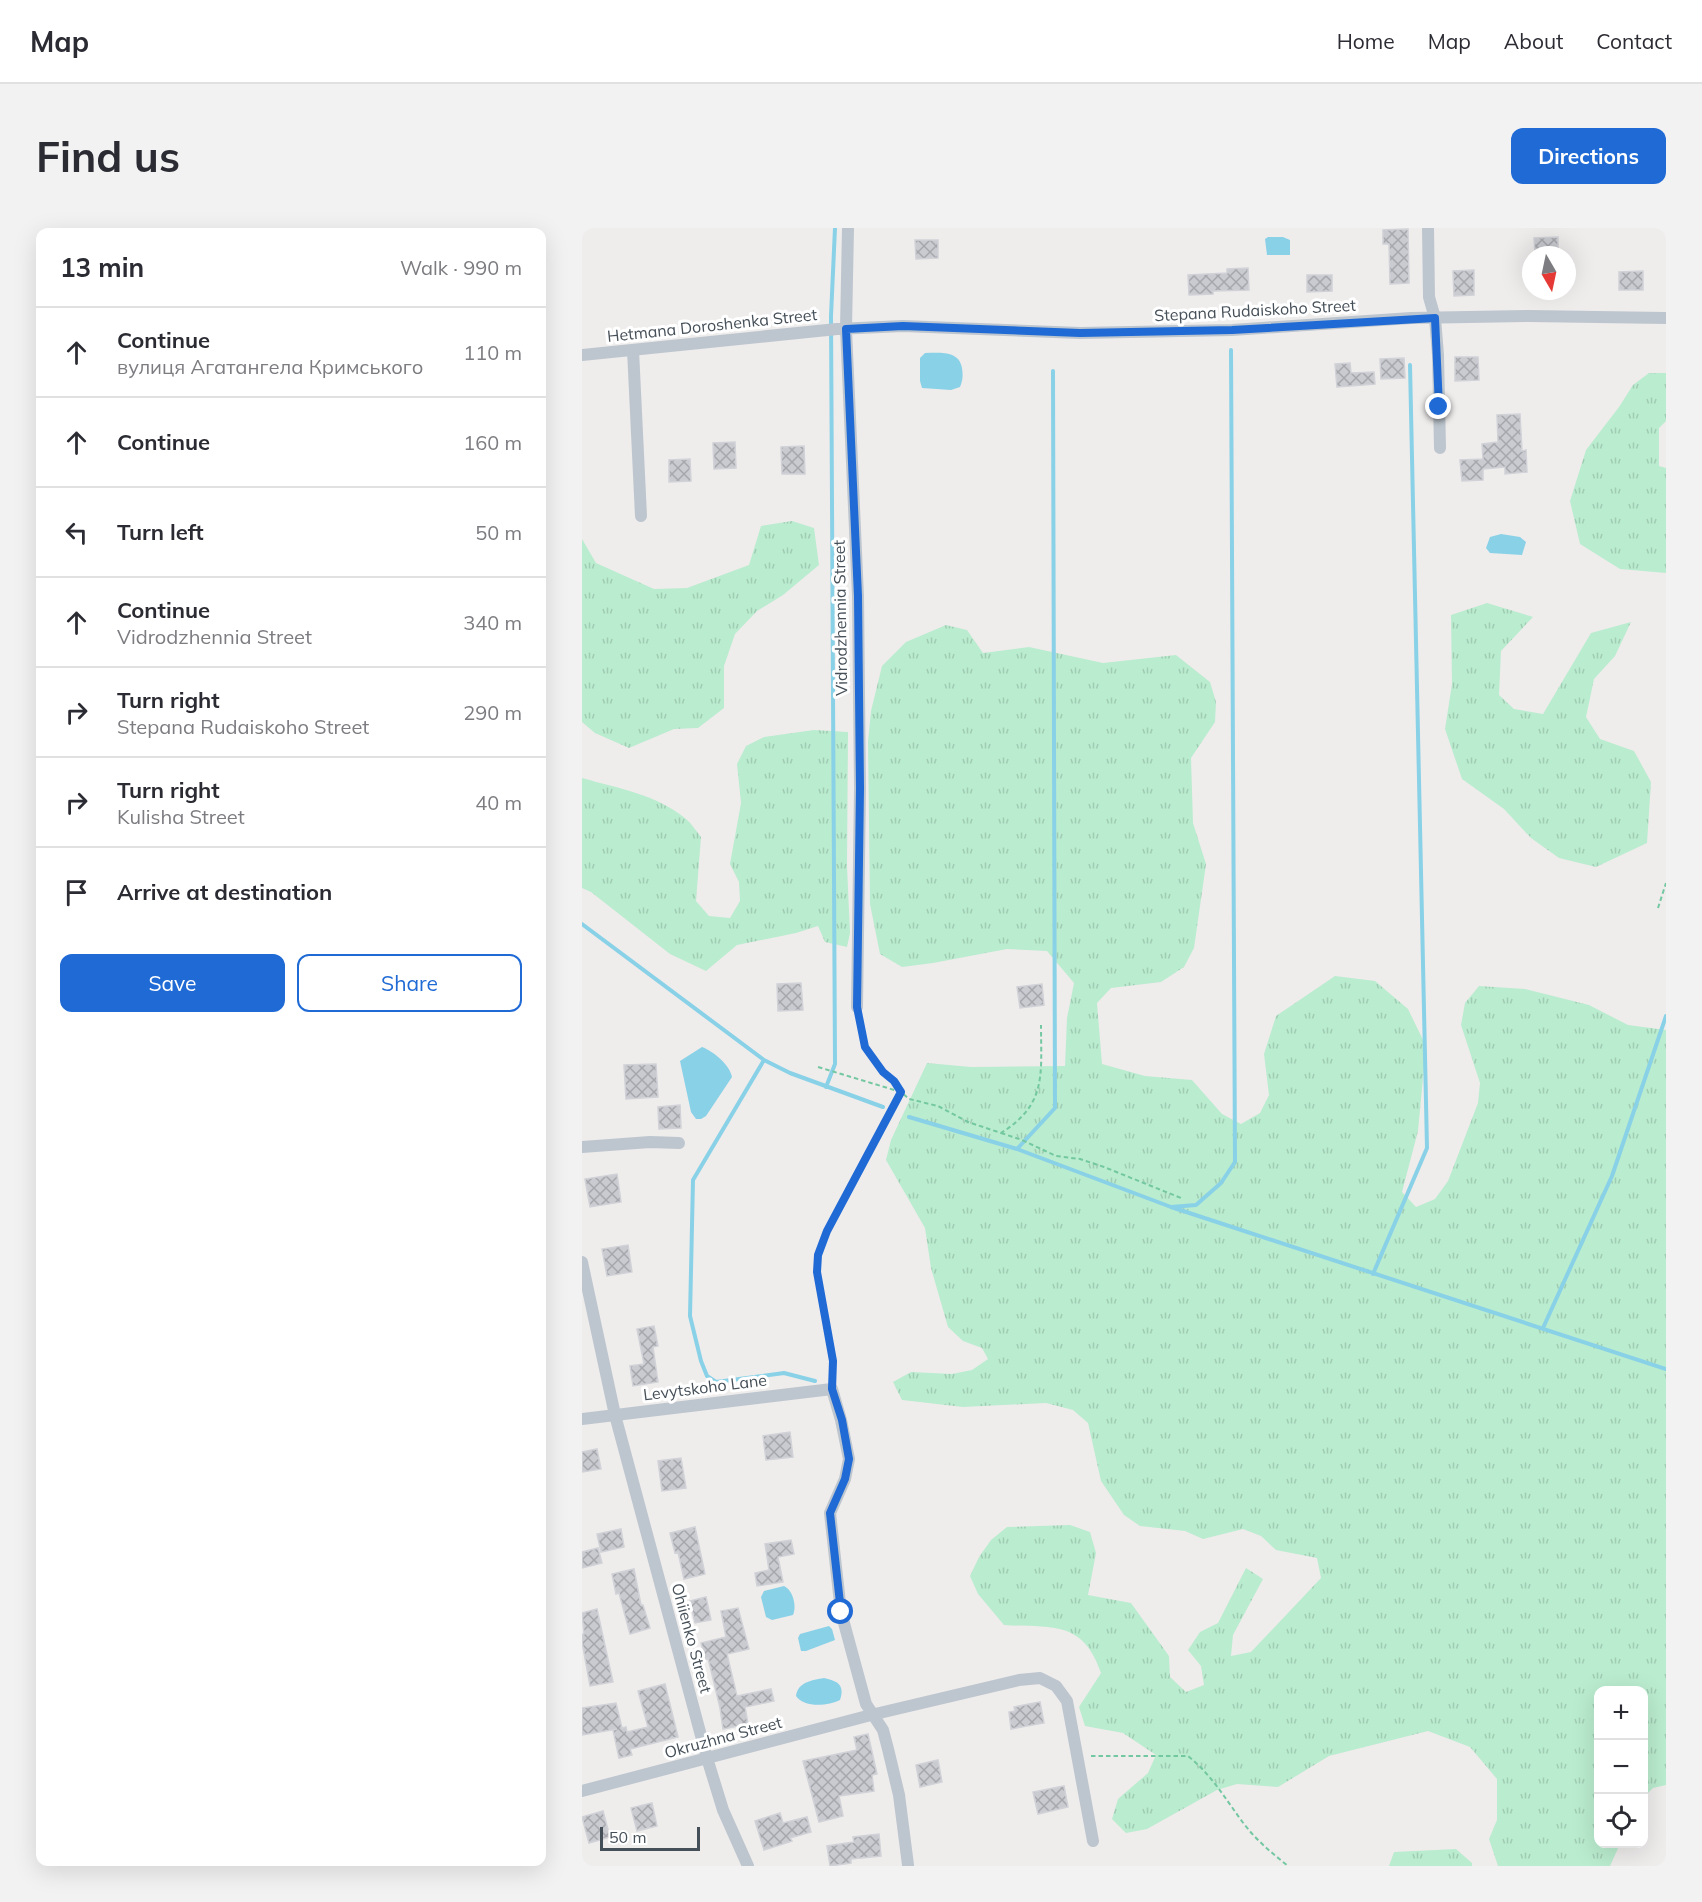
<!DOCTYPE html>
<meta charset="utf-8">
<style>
body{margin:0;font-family:Mulish,sans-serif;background:#f2f2f3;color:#2b2b33}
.controls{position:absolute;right:18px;bottom:18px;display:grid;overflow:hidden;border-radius:12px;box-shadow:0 6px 24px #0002}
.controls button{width:54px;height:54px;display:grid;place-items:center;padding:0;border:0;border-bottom:2px solid #e1e1e2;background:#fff;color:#2b2b33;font:30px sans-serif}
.compass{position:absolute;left:940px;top:18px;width:54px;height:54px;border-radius:50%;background:#fff;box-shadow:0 6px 24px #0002;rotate:171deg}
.scale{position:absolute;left:18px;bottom:15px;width:100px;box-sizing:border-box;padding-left:6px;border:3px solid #454f58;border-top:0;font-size:16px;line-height:21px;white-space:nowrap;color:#454f58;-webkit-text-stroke:4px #fff;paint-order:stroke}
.stop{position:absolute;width:18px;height:18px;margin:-14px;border:4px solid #1f6ad5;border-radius:50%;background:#fff}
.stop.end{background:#1f6ad5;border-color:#fff;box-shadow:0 2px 6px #0008}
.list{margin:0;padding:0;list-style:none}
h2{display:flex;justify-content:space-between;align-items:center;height:78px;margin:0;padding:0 24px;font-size:26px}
h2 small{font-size:20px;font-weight:400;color:#7c7c81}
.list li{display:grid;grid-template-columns:39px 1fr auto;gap:18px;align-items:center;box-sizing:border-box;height:90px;padding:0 24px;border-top:2px solid #e1e1e2}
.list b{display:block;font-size:22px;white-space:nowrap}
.list p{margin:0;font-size:20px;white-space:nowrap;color:#7c7c81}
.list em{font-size:20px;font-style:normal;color:#7c7c81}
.actions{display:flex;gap:12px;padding:18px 24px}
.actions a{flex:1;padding:14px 0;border:2px solid #1f6ad5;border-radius:12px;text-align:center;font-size:21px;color:#1f6ad5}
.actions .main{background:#1f6ad5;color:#fff}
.icon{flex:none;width:33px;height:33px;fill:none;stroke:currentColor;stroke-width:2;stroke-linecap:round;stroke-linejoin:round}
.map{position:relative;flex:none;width:1084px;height:1638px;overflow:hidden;border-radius:12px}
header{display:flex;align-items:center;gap:36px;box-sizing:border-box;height:84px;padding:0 30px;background:#fff;border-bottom:2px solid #e1e1e2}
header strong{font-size:28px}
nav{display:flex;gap:33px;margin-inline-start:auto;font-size:21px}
.intro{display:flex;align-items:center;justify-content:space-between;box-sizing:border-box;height:144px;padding:0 36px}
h1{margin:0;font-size:42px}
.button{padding:15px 27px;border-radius:12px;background:#1f6ad5;color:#fff;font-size:21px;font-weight:700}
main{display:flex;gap:36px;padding:0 36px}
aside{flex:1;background:#fff;border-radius:12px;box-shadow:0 6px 24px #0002}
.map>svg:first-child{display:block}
</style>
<header>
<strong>Map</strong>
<nav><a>Home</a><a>Map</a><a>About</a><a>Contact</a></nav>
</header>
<div class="intro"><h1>Find us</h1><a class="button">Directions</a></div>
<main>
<aside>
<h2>13 min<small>Walk · 990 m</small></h2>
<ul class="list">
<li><svg class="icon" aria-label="ahead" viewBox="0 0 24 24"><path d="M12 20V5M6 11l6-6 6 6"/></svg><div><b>Continue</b><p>вулиця Агатангела Кримського</p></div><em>110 m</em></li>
<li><svg class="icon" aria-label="ahead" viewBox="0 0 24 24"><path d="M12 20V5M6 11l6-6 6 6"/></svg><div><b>Continue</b></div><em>160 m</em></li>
<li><svg class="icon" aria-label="left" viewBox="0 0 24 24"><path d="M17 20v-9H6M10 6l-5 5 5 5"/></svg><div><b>Turn left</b></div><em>50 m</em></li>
<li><svg class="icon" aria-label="ahead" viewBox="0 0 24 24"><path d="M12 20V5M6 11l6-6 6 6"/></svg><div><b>Continue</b><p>Vidrodzhennia Street</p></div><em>340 m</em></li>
<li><svg class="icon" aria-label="right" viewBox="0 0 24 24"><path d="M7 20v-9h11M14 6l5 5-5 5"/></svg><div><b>Turn right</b><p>Stepana Rudaiskoho Street</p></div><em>290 m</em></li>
<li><svg class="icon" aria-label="right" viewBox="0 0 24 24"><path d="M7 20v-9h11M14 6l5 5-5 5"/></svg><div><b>Turn right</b><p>Kulisha Street</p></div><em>40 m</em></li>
<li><svg class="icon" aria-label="arrive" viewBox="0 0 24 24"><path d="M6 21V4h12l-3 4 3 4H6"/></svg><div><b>Arrive at destination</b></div></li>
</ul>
<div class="actions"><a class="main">Save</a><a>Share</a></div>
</aside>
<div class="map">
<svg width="1084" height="1638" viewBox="0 0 1084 1638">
<defs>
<pattern id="grass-tufts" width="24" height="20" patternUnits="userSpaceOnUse" patternTransform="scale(1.5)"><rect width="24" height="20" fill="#baeccf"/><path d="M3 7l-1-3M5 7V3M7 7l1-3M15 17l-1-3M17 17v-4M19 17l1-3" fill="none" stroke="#a1ccb4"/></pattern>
<pattern id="building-cross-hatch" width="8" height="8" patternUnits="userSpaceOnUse" patternTransform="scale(1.5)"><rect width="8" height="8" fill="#c9cbd1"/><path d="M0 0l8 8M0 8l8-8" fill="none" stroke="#a5a7ac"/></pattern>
</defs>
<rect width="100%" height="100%" fill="#efecec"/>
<!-- grass -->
<path fill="url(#grass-tufts)" d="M1067,145H1084V193L1077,200V238L1084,240V345L1038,341L998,316L988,273L1004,222L1037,179L1051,157Z
M210,293L232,300L237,337L201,367L175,383L153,406L142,438V480L116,500L92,501L47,520L13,505L0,494V311L14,335L72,361L105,360L167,337L179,298Z
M905,375L951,389L919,423L917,467L932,481L961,486L1009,405L1049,394L1033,428L1012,451L1004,489L1018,511L1052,523L1069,554L1065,615L1014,639L977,630L949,610L922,581L880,551L863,501L870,456L869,387Z
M364,397L385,402L401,425L447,419L521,435L594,427L628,454L634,474L633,494L609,530L611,595L624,636L612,720L602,739L579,754L529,760L515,775L520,836L563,848L610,852L640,886L659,896L678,885L687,867L682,826L694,788L753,748L793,753L826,781L844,818L836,903L820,964L834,979L853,971L866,953L896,875L898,855L879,797L883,775L897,758L943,761L1007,777L1046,797L1084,802V1557L1071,1560L1062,1569V1462H1017V1616H1038L1028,1638H916L907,1611L915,1592V1551L888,1519L846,1503L747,1528L696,1559L655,1556L635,1562L565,1601L544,1605L530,1591L536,1571L566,1545L574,1527L541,1505L503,1498L497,1479L519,1445C501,1392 470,1400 422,1397L396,1366L388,1348L397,1329L409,1312L425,1299L488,1297L508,1304L514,1325L506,1367L549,1375L587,1428L588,1449L604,1464L622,1457L619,1438L606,1422L618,1404L636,1395L664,1340L681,1351L651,1407L649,1428L669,1424L739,1350L735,1330L694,1322L679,1308L661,1301L621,1311L603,1303L558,1298L542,1287L519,1253L506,1195L491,1182L464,1175L381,1179L320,1172L311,1154L329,1144L370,1146L390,1142L406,1131L400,1120L381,1113L366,1099L349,1040L343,1000L304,932L309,912L345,835L389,839L483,838L485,790L492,755L465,723L425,721L351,735L320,739L298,726L288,676L286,514L289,483L300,438L324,414Z
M232,502L266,504L265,638L268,705L265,719L243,714L236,698L214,705L155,717L124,743L88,726L9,664L0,660V550C35,560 76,567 104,591C110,596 114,603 119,609L114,673L127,688L148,690L158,673L157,654L148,636L159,575L155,536L164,518L182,509Z
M874,1621L890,1635V1638H807L812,1624Z"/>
<!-- water -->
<path fill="#89d1e7" d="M686,9H701L708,12V27H685L683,11Z
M343,125C357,125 377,122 380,140C381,147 381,152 378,159L369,162L340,160L338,153V130Z
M919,306L938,309L944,314L940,327L908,325L904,320L908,309Z
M120,819C131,823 148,837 150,849L124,888L119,891H114L109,884L98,833Z
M202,1358C211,1362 215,1378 211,1387L190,1392L184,1389L179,1369L182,1363Z
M247,1398L250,1401L253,1412L224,1423H219L216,1410L218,1406Z
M242,1450C256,1453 263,1457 258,1472C246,1478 222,1480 214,1468C216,1454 230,1452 242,1450Z"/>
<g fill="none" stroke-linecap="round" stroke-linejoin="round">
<!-- stream -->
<path stroke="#89d1e7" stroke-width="4" d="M0,696L182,832L208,845L301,879
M182,832L111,952L108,1088L119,1133L125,1148L134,1154L202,1145L233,1153
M244,859L253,836L249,88L253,0
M327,889L435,921L589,979L1084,1141
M435,921L473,880L471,143
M589,979L614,977L639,955L653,934L649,122
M791,1046L845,920L828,137
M961,1100L1030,948L1084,788"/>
</g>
<!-- building -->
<path fill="url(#building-cross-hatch)" stroke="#d0d2d7" stroke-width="1.5" d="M826,1L827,55L808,56L807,16H801V2Z
M976,9V24L953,25L952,10Z
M333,12H356V30L334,31Z
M666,40L667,62L631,63V66L607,67L606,47L645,45V41Z
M892,42V67L872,68L871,43Z
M1061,43V62H1037V44Z
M725,47H750V63L725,64Z
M873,129H896L897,152L873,153Z
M822,130L823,150L799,151L798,131Z
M768,135L769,145L792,144L793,156L755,159L753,136Z
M938,186L940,223L944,222L945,244L923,246V239L901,241V252L880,253L878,232L901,231L900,216L916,214L915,187Z
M153,214L154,240L132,241L131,215Z
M222,218L223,246H200L199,219Z
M108,231L109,253L87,254V232Z
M219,755L221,782L196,783L195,756Z
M460,756L462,777L438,780L435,759Z
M74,836L76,869L44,871L42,837Z
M98,877L99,900L77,901L76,879Z
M35,946L39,974L8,979L3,951Z
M46,1017L50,1044L25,1048L20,1021Z
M72,1098L76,1118L71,1119L76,1154L51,1158L48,1138L62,1136L55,1101Z
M208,1204L211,1229L184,1232L181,1208Z
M15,1221L19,1241L0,1244V1224Z
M99,1230L104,1260L80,1263L76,1233Z
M113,1299L123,1346L102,1351L96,1324L93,1325L88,1305Z
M39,1301L42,1319L19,1324L15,1306Z
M209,1312L212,1326L196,1329L201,1354L175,1358L173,1345L187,1342L183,1316Z
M16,1320L20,1335L0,1340V1324Z
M52,1341L59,1377H61L68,1400L48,1406L37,1365L34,1366L30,1346Z
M124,1369L129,1392L113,1395L108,1373Z
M156,1380L167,1421L145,1426L155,1468L189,1461L192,1473L163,1479L166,1496L141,1501L138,1480L126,1430L123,1431L119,1415L144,1409L139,1383Z
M15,1381L31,1454L8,1458L0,1414V1406H2L0,1385Z
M83,1456L96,1509L48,1521L50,1527L37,1530L31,1502L35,1501L0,1507V1480L34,1475L40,1500L44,1499L45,1504L66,1499L56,1463Z
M458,1474L462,1495L429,1501L427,1484L433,1483L432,1479Z
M286,1506L295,1546L290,1547L292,1563L257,1568L261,1588L237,1594L221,1533L275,1522L272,1509Z
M356,1532L360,1554L338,1559L334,1537Z
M482,1558L486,1579L456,1586L451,1564Z
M70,1575L75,1598L55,1603L49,1580Z
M21,1583L28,1609L7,1615L0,1589Z
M198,1585L201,1595L225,1589L229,1604L208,1610L210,1613L182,1622L173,1593Z
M297,1606L299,1628L269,1631V1635L248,1638L245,1618L272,1614L271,1609Z"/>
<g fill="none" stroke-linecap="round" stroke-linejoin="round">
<!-- path -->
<path stroke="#74c8a1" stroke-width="2" stroke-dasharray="4.5 3" stroke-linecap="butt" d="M1076,680L1084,655
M278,791L283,819L301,844L312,853L319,864L327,871L356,878L386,894L419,905C465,876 459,847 459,797
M236,839L319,864L245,1003C242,1012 237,1021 236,1029C230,1068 252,1109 250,1149
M419,905L440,912L474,928L498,931L522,939L599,970
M509,1528H606C630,1547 644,1572 662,1596C675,1613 690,1625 706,1638"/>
<!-- street -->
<path stroke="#bdc6ce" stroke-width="12" d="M266,0L264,101L276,368L278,560L275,779
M846,0L847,69L853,90L856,127L858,220
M51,122L59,288
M0,127L255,101L321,98L498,105L650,102L829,90L946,88L1084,90
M0,919L68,914L97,915
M0,1034L33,1187L125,1530L141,1582L166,1638
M0,1191L250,1161L259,1192L267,1231L263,1251L248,1285L259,1384L284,1476L301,1502L306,1521L317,1567L326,1637
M0,1563L289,1487L437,1452L458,1450L474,1458L485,1473L511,1613"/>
</g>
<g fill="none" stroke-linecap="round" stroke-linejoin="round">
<!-- route -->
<path stroke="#1f6ad5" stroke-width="8" d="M259,1384L248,1285L263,1251L267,1231L260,1192L250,1161L251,1133L235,1044L236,1027L245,1003L319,864L312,853L301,844L283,819L275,779L278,560L276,368L264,101L321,98L498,105L650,102L853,90L857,179"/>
</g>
<g text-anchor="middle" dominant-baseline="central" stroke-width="6" stroke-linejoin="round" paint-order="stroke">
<!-- street labels -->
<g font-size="16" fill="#454f58" stroke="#fff">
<text transform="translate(673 82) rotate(-3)">Stepana Rudaiskoho Street</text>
<text transform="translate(130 97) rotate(-6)">Hetmana Doroshenka Street</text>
<text transform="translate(258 390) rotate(-91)">Vidrodzhennia Street</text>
<text transform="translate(123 1159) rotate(-7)">Levytskoho Lane</text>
<text transform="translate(110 1410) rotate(75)">Ohiienko Street</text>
<text transform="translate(141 1509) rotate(-15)">Okruzhna Street</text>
</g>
</g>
</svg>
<div class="controls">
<button>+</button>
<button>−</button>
<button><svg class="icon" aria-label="locate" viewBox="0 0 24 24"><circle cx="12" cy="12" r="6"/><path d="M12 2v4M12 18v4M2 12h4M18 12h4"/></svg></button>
</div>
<svg class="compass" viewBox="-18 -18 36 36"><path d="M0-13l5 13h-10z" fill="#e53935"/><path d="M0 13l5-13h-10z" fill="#7c7c81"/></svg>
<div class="scale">50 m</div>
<div class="stop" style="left:259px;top:1384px"></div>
<div class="stop end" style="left:857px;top:179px"></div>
</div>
</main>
